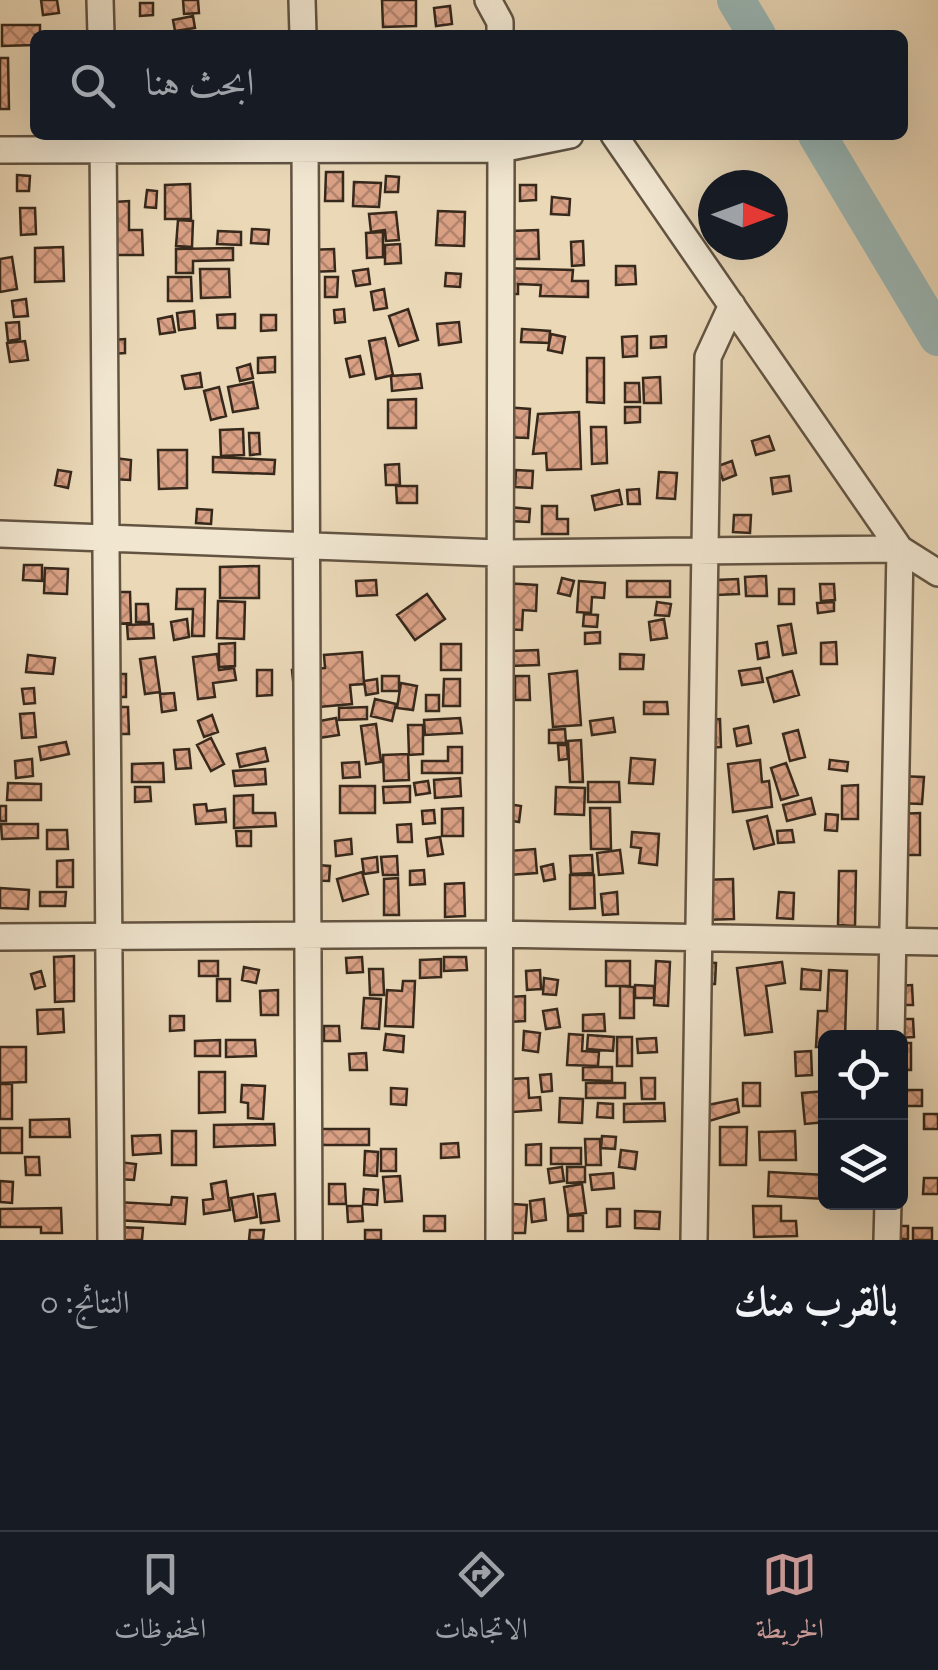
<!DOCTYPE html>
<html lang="ar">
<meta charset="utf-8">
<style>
body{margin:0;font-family:"IM FELL Great Primer",Amiri,serif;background:#242831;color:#f1f3f6;direction:rtl}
.controls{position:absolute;right:30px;bottom:30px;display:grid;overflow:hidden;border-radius:15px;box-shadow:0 10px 40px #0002}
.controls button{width:90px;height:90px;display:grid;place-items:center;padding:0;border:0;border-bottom:2px solid #363941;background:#171b24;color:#f1f3f6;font:50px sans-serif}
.compass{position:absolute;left:698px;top:170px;width:90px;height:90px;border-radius:50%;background:#171b24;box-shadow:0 10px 40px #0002;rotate:91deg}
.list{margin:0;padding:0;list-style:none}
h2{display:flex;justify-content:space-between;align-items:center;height:130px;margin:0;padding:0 40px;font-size:42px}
h2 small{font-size:32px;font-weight:400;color:#9ea1a6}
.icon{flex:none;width:55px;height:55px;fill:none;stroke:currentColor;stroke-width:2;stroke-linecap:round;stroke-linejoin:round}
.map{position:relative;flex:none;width:938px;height:1240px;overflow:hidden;direction:ltr}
.search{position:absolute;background:#171b24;box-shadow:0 10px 40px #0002;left:30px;right:30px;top:30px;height:110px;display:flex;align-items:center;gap:25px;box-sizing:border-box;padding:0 35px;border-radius:15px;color:#9ea1a6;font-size:38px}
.sheet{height:290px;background:#171b24}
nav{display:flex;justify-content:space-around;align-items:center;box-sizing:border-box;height:140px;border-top:2px solid #363941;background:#171b24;font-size:28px;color:#9ea1a6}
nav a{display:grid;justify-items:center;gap:5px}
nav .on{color:#c59692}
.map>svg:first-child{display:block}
</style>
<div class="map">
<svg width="938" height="1240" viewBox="0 0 938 1240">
<defs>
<pattern id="building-cross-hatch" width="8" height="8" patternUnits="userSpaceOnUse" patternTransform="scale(2.5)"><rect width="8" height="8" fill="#daa185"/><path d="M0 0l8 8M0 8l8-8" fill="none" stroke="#b2836c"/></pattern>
</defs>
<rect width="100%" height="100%" fill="#ead8b7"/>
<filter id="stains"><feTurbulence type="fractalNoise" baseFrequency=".002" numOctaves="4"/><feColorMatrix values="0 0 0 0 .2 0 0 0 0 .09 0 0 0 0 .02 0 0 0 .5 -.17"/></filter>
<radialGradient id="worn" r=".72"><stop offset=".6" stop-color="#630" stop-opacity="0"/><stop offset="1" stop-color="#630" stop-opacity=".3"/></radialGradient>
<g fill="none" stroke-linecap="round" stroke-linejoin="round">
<!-- river -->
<path stroke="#9ab8b7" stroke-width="38" d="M736,0L757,35
M817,135L938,337"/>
</g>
<!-- building -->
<path fill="url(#building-cross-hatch)" stroke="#36281b" stroke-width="2.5" d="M41,0H57L59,13L43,15Z
M183,0H198L199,13L184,14Z
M382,0H416V26L383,27Z
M140,3H153V15L140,16Z
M450,6L452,24L436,26L434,8Z
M193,16L195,28L175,31L173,20Z
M2,25H40V35H35V45L2,46Z
M0,58H8L9,109H0Z
M326,172H343V201H325Z
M17,175L30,176L29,191H17Z
M386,176L399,177L398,192H385Z
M354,182L381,183L379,207L353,206Z
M190,184L191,219H165V185Z
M520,185H536V200L520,201Z
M147,190L157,191L156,208L145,207Z
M552,197L570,199L569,215L551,214Z
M129,201V230H142L143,255H114V202Z
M20,208H35L36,234L21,235Z
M438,211L465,212L464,246L436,245Z
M396,212L399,240L386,241L385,230L371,232L369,214Z
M178,220L193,221L192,247L176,246Z
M252,229L269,230L268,244L251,243Z
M538,230L539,259H511V231Z
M218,231L241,232V245L217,244Z
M383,232V257L367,258L366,233Z
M583,241L584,265L572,266L571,242Z
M400,244L401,263L385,264V245Z
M63,247L64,281L35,282V248Z
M233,248V260L193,261V273H176V249Z
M334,249L335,271L308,272V250Z
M12,257L17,289L0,292V259Z
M616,266H635L636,284L616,285Z
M503,268L573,270L572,281H588V297L540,296L541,285L518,284V294H503Z
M200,269H229L230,297L201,298Z
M368,269L370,284L356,286L353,271Z
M446,273L461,274L460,287L445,286Z
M168,277H191L192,301H168Z
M325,277H338L337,297H325Z
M384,289L387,308L374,310L371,292Z
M26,299L28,316L14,317L12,301Z
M344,309L345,322L335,323L334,310Z
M408,309L418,340L399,346L389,316Z
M194,311L195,328L179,330L177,313Z
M235,314V328H218L217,315Z
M261,315H276V330L261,331Z
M172,316L175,332L160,334L158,319Z
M19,322L20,339L8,341L6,323Z
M459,322L461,342L439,345L437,324Z
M522,329L550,331L549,343L521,342Z
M551,334L565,337L562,353L548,350Z
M637,336V356L623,357L622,337Z
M666,336V347L651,348V337Z
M385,338L393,375L376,379L369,341Z
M125,339V353L112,354L111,340Z
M25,341L28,360L10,362L7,343Z
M360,356L364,374L350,377L346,359Z
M275,357V372L258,373V358Z
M587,358H604V403L587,402Z
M250,364L253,378L240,381L237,368Z
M200,373L202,387L185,389L182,376Z
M420,374L422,388L392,391L391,376Z
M660,377L661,403H644L643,378Z
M253,382L258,408L233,412L228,387Z
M625,383H639L640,402H625Z
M219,387L226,416L211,420L204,391Z
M416,399V428H388V400Z
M504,407L530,409L528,438L503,437Z
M625,407H640V422L625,423Z
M579,412L581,469L547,470L546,453L533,454L538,414Z
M591,427H606L607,463L592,464Z
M243,429L244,455L221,456L220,430Z
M249,433H259L260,454L250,455Z
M769,436L774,450L756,455L752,441Z
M158,450H187V488L159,489Z
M213,457L275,460L274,474L213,472Z
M114,458L131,460L130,480L112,479Z
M732,461L736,475L723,480L718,466Z
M399,464L400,485H386L385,465Z
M58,470L71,472L68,488L55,485Z
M516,470L533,471L532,488L515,487Z
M659,472L677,473L675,499L657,498Z
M789,476L791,491L773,494L771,478Z
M396,486H417V503H397Z
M639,489L640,504H628L627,490Z
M619,490L622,504L595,510L592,496Z
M542,506H557V519H568V534H542Z
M509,507L530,509L529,522L509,521Z
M197,509L212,510L211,524L196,523Z
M734,515H751L750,533L733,532Z
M24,565H42V581L23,580Z
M259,566V598H220V567Z
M45,568L68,569L67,594L44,593Z
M766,576L767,596H746L745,577Z
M562,578L574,581L570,596L558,593Z
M738,579L739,594L716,595V580Z
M376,580L377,595L357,596L356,581Z
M579,581L605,583L604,598L592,597L591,613L577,612Z
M627,581H670V597H627Z
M503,583L537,585L536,611L523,610L522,630L501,629Z
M820,584H834L835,600L821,601Z
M177,589H205L204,636H192L193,609H176Z
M779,589H794V604H779Z
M114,592H130L131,623L115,624Z
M427,594L445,619L415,640L397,615Z
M218,601L245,602L244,639L217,638Z
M657,602L671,604L669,616L655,615Z
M834,602V611L818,613L817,603Z
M136,604H148L149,622H136Z
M584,614L598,615L597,627L583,626Z
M187,619L189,637L174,640L171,622Z
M664,619L667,638L651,640L649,622Z
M153,624L154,638L128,639L127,625Z
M791,624L796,653L783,655L778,626Z
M600,632V643L585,644V633Z
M767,642L769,657L758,659L756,644Z
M836,642L837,664H821V643Z
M235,643V666L219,667V644Z
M441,644H461V670H441Z
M538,650L539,665L506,666L505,651Z
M362,652L364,684L350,685L352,704L296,709L292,670L325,668L324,655Z
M217,654L219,670L234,668L236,680L213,683L215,697L198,699L193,657Z
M620,654L644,655L643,669H620Z
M28,655L55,658L53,674L26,672Z
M155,657L160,692L145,694L140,659Z
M760,668L763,682L742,685L739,671Z
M257,670H272V695L257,696Z
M577,671L581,725L553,727L549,674Z
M792,671L799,695L774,702L767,678Z
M113,674H126V697H113Z
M382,676H399V691H382Z
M515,676H529L530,700H515Z
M377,679L378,693L366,695L364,681Z
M444,679H460V706H443Z
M401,683L417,686L413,710L397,708Z
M34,688L35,703L24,704L22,689Z
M174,693L176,710L162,712L160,694Z
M426,695H439V711H426Z
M375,699L396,704L392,721L371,716Z
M644,702H667L668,714H644Z
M113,707H128L129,734H113Z
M367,707V719L339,720V708Z
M34,713L36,737L22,738L20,714Z
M212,715L218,732L204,737L198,721Z
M336,718L339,735L312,739L309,723Z
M460,718L462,733L425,735L424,720Z
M613,718L615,732L592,735L590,721Z
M720,719L721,747L704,748L703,720Z
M376,724L381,762L366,764L361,726Z
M408,725H423V754L409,755Z
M748,726L751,743L737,746L734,729Z
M565,729L566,743H549V730Z
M798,730L805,757L790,761L783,734Z
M211,738L224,764L211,771L197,745Z
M581,740L583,782H570L568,741Z
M66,742L69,754L41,760L39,747Z
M558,745H567L568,759L559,760Z
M448,747H462V773H422V761H448Z
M265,748L268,761L240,767L237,754Z
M189,749L191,768L176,769L174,750Z
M408,754L409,780L384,781L383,755Z
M631,758L655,760L653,784L629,783Z
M32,759L33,776L16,778L15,761Z
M760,760L762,782L769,781L772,807L733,812L728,764Z
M830,760L848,762L847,771L829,769Z
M359,762L360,777L343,778L342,763Z
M163,763L164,782H132V764Z
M786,763L798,795L781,800L771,768Z
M265,769L266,784L235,786L233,771Z
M897,776L924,777L922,804L896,803Z
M460,778L461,796L435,798L434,780Z
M428,781L430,793L416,795L414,783Z
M588,782H619L620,802H588Z
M8,783L41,784V800H7Z
M858,785V819H842V786Z
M340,786H375V813H340Z
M410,786V802L384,803L383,787Z
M135,787H150L151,801L135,802Z
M556,787L585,788L584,815L555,814Z
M253,795V813H275L276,826L234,828V796Z
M811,798L815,814L787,821L783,805Z
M206,804L207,811L225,809L226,822L196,824L194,805Z
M508,804L521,806L519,822L506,820Z
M0,806H6V821H0Z
M463,808V836H442V809Z
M590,808H610L611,849H591Z
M434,810L435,823L423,824L422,811Z
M920,813V855H897L896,814Z
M826,814L838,815L837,831L825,830Z
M767,816L774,844L754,849L747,821Z
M1,824H38V838L2,839Z
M411,824L412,842H398L397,825Z
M47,830H67L68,849H47Z
M792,830L794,842L778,843L777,831Z
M236,831H251V846H237Z
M632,832L659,834L657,865L639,863L641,848L631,847Z
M440,837L443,854L428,856L426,839Z
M351,839L352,854L336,856L335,841Z
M535,849L537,873L508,875L507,851Z
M620,850L623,873L599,875L597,853Z
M592,855L593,873L571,874L570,856Z
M397,856L398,875H383L381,857Z
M377,857L378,872L364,874L362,859Z
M73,860V887H57V861Z
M304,864L330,866L329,881L303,880Z
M553,864L555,879L544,881L541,867Z
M424,870L425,884L410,885V871Z
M839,871H856L855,926L838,925Z
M362,872L368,894L343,901L337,879Z
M570,875H594L595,908L570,909Z
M398,878L399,915H384V879Z
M733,879L734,919L701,920L700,880Z
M464,883L465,916L445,917V884Z
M0,888L29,890L28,909L0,908Z
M40,892H66L65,906H40Z
M617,892L618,914L603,915L601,894Z
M779,892L794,893L793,919L777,918Z
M74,956V1001L55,1002L54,957Z
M362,957L363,972L347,973L346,958Z
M444,957H466L467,970L444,971Z
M441,959V977L420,978V960Z
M199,961H218V976H199Z
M606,961H630V986H606Z
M656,961L670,962L668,1006L654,1005Z
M696,962L716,963L715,984H695Z
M782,962L785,983L766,986L772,1032L745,1035L737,968Z
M244,967L259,970L256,983L242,980Z
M369,969H383L384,995H370Z
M802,969L821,971L820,990L801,989Z
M540,970L541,989L527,990L526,971Z
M829,970L847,971L845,1038H826V1047H816L818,1011H827Z
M41,971L45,986L35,989L31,974Z
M544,978L558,980L556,995L543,994Z
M217,979H230V1001H217Z
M403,981H415L413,1027L385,1026L387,990L402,991Z
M635,985L654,986V998H635Z
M912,985L913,1005H897L896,986Z
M620,986L634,987V1018H620Z
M278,990V1015H261L260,991Z
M525,996V1021L508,1022V997Z
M364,998L381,999L379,1029L362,1028Z
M63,1009L64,1032L38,1034L37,1010Z
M557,1009L560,1027L546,1029L543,1011Z
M604,1014L605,1031H583V1015Z
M170,1016H184V1030L170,1031Z
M896,1019H913L914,1037L897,1038Z
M324,1026H339L340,1041H324Z
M524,1031L540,1033L538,1052L523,1050Z
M386,1034L404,1036L403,1052L384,1050Z
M569,1034L583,1035L582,1051L599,1052L598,1066L567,1065Z
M588,1035L614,1037L613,1051L587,1049Z
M617,1037H632V1066H617Z
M656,1038L657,1052L638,1053L637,1039Z
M220,1040V1056H195V1041Z
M226,1040H255L256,1056L226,1057Z
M900,1043H911V1070H900Z
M0,1047H26V1082L0,1083Z
M811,1051L812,1075L796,1076L795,1052Z
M366,1053L367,1070H350L349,1054Z
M583,1067H612V1081L583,1080Z
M199,1072H225V1112L199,1113Z
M551,1074L552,1091L542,1092L540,1075Z
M528,1078L529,1098L540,1097L541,1110L513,1112L511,1079Z
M641,1078H655V1099H642Z
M586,1083H625V1098H586Z
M743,1083H760V1106H743Z
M0,1084H12V1119H0Z
M242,1085L265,1086L263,1119L248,1118V1103L241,1102Z
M391,1088L407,1089L406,1105L391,1104Z
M900,1090H922V1106H900Z
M826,1091V1122L805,1124L802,1093Z
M560,1098L583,1099L582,1123L559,1122Z
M737,1099L739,1112L706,1122L703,1106Z
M598,1103L613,1104V1118L597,1117Z
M664,1103L665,1121L624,1122V1104Z
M924,1114H938V1129H924Z
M69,1119L70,1137H30V1120Z
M274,1124L275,1145L214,1147V1125Z
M720,1127H747L746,1165H720Z
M0,1128H22V1153H0Z
M301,1129H369V1145H301Z
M172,1131H196V1165H172Z
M795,1131L796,1160H760L759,1132Z
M160,1135L161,1153L133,1155L132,1136Z
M602,1136L616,1137L615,1149L601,1148Z
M585,1139H600L601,1165H586Z
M458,1143L459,1157L441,1158V1144Z
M541,1144V1165H526V1145Z
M551,1148H581V1164H551Z
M381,1149H396V1171H381Z
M621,1150L637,1152L635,1169L619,1167Z
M365,1151L378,1152L377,1176L364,1175Z
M25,1157H39L40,1175H26Z
M118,1162L136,1164L134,1180L117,1179Z
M562,1167L564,1181L550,1183L548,1169Z
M567,1167H585V1182L567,1183Z
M769,1172L826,1175V1199L768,1196Z
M613,1173L614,1188L592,1190L590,1175Z
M400,1176L402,1201L385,1202L383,1177Z
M924,1178H938V1194H923Z
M0,1181L13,1182L12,1203L0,1202Z
M226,1181L230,1210L204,1214L203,1200L213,1199L211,1184Z
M329,1184H345L346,1204H329Z
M582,1184L586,1213L568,1215L564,1187Z
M364,1189L378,1190L377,1205L363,1204Z
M253,1194L257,1217L235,1221L231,1198Z
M275,1194L279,1221L261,1223L258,1196Z
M172,1197L187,1198L185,1224L116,1220L117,1202L171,1205Z
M544,1199L546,1220L532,1222L530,1201Z
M512,1204L527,1205L525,1233H510Z
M347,1206H362L363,1221L348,1222Z
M753,1206H781V1221H796L797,1236L754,1237Z
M61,1208L62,1233H41V1227H0V1209Z
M607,1209H620V1226L607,1227Z
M635,1211L660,1212L659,1229L635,1228Z
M583,1215V1231H568V1216Z
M424,1216H445V1231H424Z
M896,1226H908V1239H896Z
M117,1227L143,1228L142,1240H116Z
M913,1228H932V1240H913Z
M250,1230H264L263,1240H249Z
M365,1230H381V1240H365Z"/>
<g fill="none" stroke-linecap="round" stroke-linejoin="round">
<!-- minor casing -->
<g stroke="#635442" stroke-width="30">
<path id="minor" d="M100,0L101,35
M302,0L303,35
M488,0L500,22V35
M103,135L111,1240
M305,135L309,1240
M614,135L900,549L938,573
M0,150L501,149L570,135
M0,534L498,553L900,549L891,1038
M0,937L499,934L938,942
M499,1240L501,135
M694,1240L708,357L732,305
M887,1240L888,1202"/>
</g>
<!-- minor -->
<use href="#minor" stroke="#f1e6d0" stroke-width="25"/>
</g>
<rect width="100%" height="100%" filter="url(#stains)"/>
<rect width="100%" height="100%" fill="url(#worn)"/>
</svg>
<div class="controls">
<button><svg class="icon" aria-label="locate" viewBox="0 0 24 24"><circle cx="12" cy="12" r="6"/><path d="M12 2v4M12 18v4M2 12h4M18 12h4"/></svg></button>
<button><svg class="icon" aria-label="layers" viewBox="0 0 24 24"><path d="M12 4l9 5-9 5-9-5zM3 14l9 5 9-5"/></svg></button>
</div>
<svg class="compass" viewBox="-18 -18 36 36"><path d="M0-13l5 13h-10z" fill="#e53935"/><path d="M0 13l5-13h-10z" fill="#9ea1a6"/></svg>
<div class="search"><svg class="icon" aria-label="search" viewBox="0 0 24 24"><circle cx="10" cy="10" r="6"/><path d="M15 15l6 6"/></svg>ابحث هنا</div>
</div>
<section class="sheet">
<h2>بالقرب منك<small>النتائج: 0</small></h2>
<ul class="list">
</ul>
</section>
<nav>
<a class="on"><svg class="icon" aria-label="map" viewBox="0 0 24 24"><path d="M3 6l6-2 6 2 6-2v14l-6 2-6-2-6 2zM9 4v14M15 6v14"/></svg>الخريطة</a>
<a><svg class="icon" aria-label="directions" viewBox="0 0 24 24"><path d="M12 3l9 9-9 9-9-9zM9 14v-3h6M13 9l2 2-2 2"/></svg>الاتجاهات</a>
<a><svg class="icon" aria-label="saved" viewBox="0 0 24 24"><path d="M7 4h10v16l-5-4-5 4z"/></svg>المحفوظات</a>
</nav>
